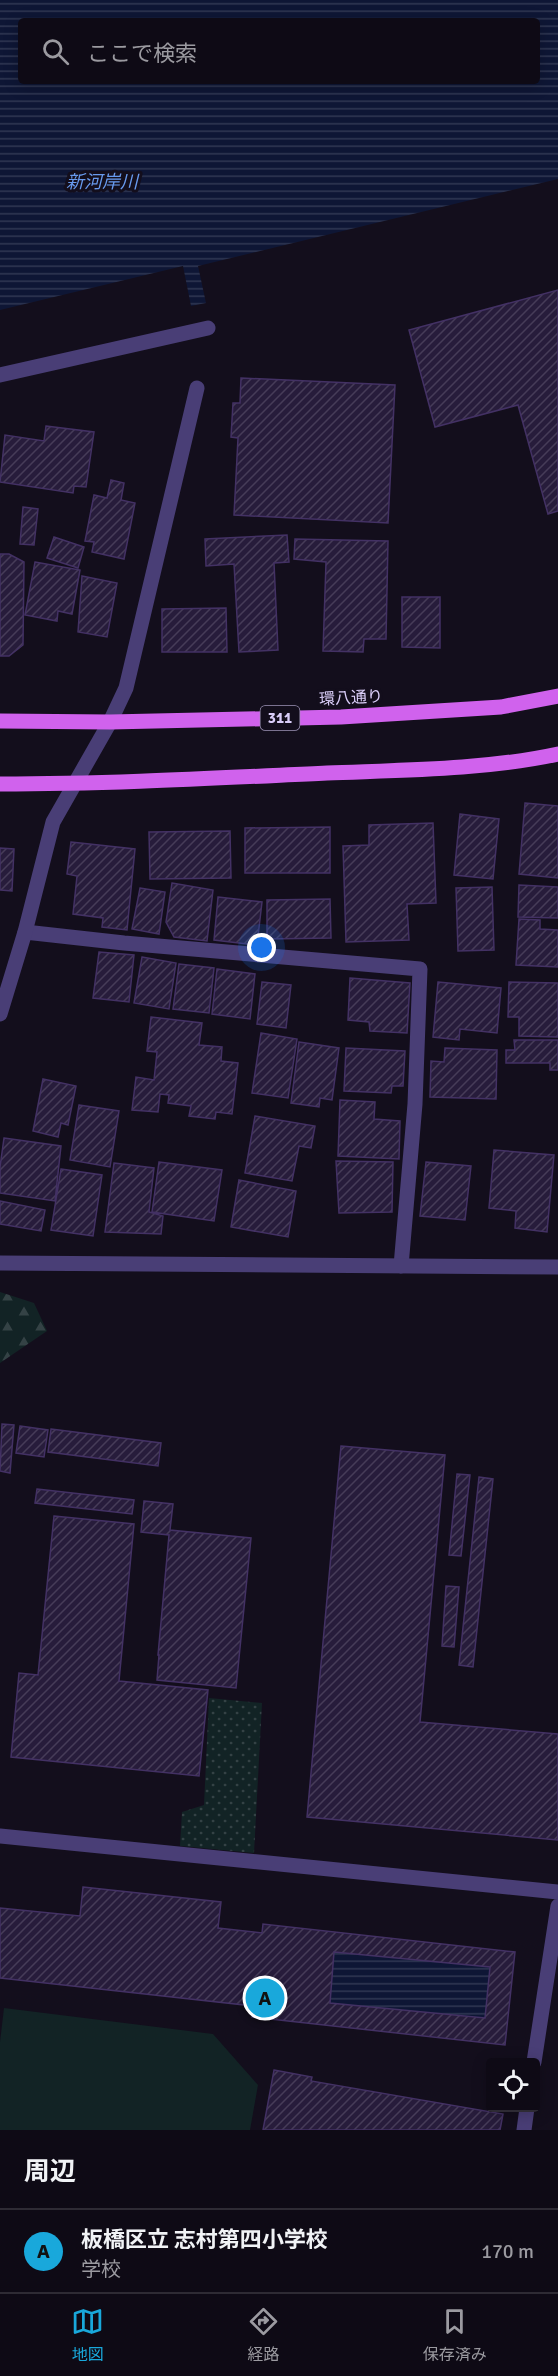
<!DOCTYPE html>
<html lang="ja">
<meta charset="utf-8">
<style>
body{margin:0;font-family:Signika,"Noto Sans JP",sans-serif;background:#17131e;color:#f1f3f6}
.controls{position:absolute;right:18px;bottom:18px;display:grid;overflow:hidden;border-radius:6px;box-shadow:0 3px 15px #0003}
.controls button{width:54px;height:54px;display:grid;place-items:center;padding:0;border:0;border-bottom:2px solid #2e2b34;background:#0e0a15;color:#f1f3f6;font:30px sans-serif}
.you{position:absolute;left:262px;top:948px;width:21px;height:21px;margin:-15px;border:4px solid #fff;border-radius:50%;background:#1a73e8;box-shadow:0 0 0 9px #1a73e833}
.badge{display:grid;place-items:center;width:39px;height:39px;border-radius:50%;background:#19a8db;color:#111;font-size:20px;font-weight:700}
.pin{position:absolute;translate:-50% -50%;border:3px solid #fff;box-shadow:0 2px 6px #0006}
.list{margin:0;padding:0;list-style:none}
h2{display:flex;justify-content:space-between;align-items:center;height:78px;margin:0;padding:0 24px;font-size:26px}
h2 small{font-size:20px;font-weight:400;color:#9b9aa0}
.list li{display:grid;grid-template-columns:39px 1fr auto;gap:18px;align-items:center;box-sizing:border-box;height:84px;padding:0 24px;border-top:2px solid #2e2b34}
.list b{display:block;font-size:22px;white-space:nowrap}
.list p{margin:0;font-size:20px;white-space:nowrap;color:#9b9aa0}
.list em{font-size:20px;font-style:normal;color:#9b9aa0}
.icon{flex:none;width:33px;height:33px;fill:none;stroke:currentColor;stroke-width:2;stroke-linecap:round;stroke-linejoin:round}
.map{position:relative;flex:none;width:558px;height:2130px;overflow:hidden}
.search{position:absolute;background:#0e0a15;box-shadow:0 3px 15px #0003;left:18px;right:18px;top:18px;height:66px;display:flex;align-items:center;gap:15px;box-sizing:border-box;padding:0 21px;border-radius:6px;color:#9b9aa0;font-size:22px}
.sheet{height:162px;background:#0e0a15}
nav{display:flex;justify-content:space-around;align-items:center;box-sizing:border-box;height:84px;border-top:2px solid #2e2b34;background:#0e0a15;font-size:16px;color:#9b9aa0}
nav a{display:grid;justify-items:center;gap:3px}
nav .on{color:#19a8db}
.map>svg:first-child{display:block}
</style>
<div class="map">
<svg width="558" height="2130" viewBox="0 0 558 2130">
<defs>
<pattern id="forest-firs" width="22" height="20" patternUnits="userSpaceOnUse" patternTransform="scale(1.5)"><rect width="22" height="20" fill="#122325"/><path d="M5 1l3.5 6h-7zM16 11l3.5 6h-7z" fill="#344245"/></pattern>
<pattern id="park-dots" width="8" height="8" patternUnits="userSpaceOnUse" patternTransform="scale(1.5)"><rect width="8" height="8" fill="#122325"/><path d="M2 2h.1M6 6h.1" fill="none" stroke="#344245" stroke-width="1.8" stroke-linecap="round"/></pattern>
<pattern id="water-rules" width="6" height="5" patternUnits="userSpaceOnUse" patternTransform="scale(1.5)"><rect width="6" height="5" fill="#0e1635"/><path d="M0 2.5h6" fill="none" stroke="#303753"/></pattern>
<pattern id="building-hatch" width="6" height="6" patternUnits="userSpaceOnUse" patternTransform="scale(1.5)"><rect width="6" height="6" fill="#271c3b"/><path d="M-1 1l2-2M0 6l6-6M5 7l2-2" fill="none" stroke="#463c58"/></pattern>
</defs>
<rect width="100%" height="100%" fill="#130e1c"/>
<!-- grass -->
<path fill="#122325" d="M4,2008L213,2034L258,2085L250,2130H0V2042Z"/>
<!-- forest -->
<path fill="url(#forest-firs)" d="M0,1292L34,1303L47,1331L0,1363Z"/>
<!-- park -->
<path fill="url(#park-dots)" d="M209,1698L262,1703L254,1853L180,1846L182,1812L204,1805Z"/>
<!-- water -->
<path fill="url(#water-rules)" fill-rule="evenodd" d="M0,0H558V179L198,266L206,303L191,306L183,266L0,310ZM21,21H537V81H21Z
M334,1952L490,1967L485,2018L330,2003Z"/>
<!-- building -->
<path fill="url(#building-hatch)" stroke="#433164" stroke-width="1.5" fill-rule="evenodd" d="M558,290V511L548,514L518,405L435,427L409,330Z
M241,378L395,385L388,523L234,515L238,438L231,437L233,403H240Z
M46,426L94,432L86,487L74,486L73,493L0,482L5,435L44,441Z
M111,480L124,483L121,500L135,503L124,559L92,552L94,542L85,541L94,495L107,498Z
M23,507L38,509L34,545L20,544Z
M287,535L289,562L274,563L278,650L239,652L234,564L206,566L205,539Z
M54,537L84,547L78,568L47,558Z
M295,539L388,541L386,639H364L363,652L323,651L326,562L294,559Z
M0,554H9L24,562L23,645L9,656H0Z
M35,562L80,570L72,614L58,611L57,621L25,615Z
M82,576L117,583L107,637L78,632Z
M402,597H440V648L402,647Z
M226,608L227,652H162V609Z
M525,803L558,806V878L519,874Z
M460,814L499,819L493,879L454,875Z
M433,823L436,903L407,904L409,940L346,942L343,846L369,845V825Z
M330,827V873H245V828Z
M230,831L231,878L150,879L149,832Z
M71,842L135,849L127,930L102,927L103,918L73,914L77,876L67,874Z
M0,848L14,849L12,891L0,890Z
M172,883L213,890L207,941L174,937L166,922Z
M519,885L558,887V918L518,917Z
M492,887L494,950L458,951L456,888Z
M140,888L165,892L159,934L132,929Z
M218,897L262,902L257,945L214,940Z
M330,899L331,938L267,939V900Z
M519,919L540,920V929L558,930V967L516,965Z
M99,952L134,955L129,1002L93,998Z
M142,957L176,963L169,1009L134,1003Z
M179,964L214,968L209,1013L173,1009Z
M217,969L255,974L250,1019L212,1014Z
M350,978L410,983L407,1033L370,1031L369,1022L348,1020Z
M262,982L291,985L286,1028L257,1024Z
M438,982L501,988L497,1033L460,1029L459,1040L433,1037Z
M509,982L558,983V1037L519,1036V1017H508Z
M151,1017L202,1023L199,1045L222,1047L221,1061L238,1063L232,1114L216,1112L215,1119L189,1116L191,1106L168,1103L169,1095L160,1094L158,1112L132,1110L136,1077L154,1080L157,1052L147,1051Z
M261,1033L297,1039L288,1098L252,1093Z
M514,1040H558V1070H550V1063H506V1050H515Z
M299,1042L339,1048L332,1100L320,1098L319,1107L291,1103Z
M346,1048L405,1051L403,1086H392L391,1093L344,1091Z
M445,1048L497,1050L496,1099L430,1097L431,1061L444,1062Z
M43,1079L76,1086L68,1125L61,1123L58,1137L33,1131Z
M340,1100L375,1102L374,1119L400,1121L399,1159L338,1156Z
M79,1105L119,1111L110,1167L70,1160Z
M255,1116L315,1126L311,1148L299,1146L292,1181L245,1173Z
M4,1138L61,1146L55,1201L0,1193V1167Z
M494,1150L554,1155L547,1232L515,1228L516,1211L489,1208Z
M336,1161L393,1162L392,1212L339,1213Z
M159,1162L222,1170L214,1221L152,1212Z
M426,1162L471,1166L465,1220L420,1216Z
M114,1163L154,1168L149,1212L163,1216L161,1234L105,1232Z
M61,1169L102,1175L93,1236L51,1230Z
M239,1180L296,1191L288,1237L231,1227Z
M0,1201L45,1210L41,1231L0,1224Z
M2,1424L14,1425L10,1473L0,1471Z
M20,1426L48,1430L44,1457L16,1453Z
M51,1429L161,1443L158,1466L48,1452Z
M341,1446L445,1455L420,1722L558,1734V1840L307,1817Z
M457,1474L470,1475L461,1556L449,1555Z
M479,1477L493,1479L473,1667L459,1665Z
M37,1489L134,1500L132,1514L35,1503Z
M144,1501L173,1504L170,1530L251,1538L236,1688L157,1680L159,1655H158L169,1535L141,1532Z
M54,1516L134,1524L119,1681L208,1690L199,1776L11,1757L19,1673L38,1675Z
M446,1586L459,1587L454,1647L442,1646Z
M83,1887L221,1902L218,1928L262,1933L263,1924L515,1952L505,2045L252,2017L253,2006L0,1978V1908L80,1916ZM334,1952L490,1967L485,2018L330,2003Z
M274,2070L312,2077L311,2081L503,2114L500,2130H263Z"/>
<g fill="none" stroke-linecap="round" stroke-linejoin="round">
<!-- service -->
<path stroke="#493e76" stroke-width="15" d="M0,375L208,328
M25,932L124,943L420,969L415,1104L401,1266"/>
<!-- minor -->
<path stroke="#493e76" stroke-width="15" d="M0,1014L25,932L53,822L110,722L126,688L197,388
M0,1263L558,1267
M0,1836L558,1892
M534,2062L558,1906
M524,2130L527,2108"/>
<!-- primary -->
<path stroke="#d062ed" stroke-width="15" d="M0,721L110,722L341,717L501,707L558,696
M0,784C109,784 218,778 327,773C403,770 484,770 558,754"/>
</g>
<g text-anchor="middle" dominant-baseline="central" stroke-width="6" stroke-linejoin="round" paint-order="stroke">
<!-- shield labels -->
<rect fill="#130e1c" stroke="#9e94b7" stroke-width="1.5" x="260.5" y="706" width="39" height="24" rx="4.5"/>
<g font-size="15" font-weight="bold" fill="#dacef9">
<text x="280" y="718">311</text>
</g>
<!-- street labels -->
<g font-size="16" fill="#dacef9" stroke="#130e1c">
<text transform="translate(351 698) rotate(-3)">環八通り</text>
</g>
<!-- water labels -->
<g font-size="18" font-style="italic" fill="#689aee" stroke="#130e1c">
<text x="102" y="182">新河岸川</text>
</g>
</g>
</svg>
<div class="controls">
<button><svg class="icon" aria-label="locate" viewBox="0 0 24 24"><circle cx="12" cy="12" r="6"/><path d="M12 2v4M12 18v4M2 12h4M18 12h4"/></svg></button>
</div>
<div class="you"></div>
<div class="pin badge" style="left:265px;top:1998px">A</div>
<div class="search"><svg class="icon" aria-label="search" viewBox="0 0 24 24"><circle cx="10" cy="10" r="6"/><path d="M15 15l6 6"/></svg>ここで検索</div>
</div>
<section class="sheet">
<h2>周辺<small></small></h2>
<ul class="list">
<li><span class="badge">A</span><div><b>板橋区立 志村第四小学校</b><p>学校</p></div><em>170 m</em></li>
</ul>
</section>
<nav>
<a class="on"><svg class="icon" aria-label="map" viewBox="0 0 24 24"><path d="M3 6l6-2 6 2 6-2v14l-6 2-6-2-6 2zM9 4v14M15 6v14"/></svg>地図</a>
<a><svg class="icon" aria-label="directions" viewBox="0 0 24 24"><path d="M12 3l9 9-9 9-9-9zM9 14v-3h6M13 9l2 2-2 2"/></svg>経路</a>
<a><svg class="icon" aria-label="saved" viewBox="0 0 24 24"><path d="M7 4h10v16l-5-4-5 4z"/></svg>保存済み</a>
</nav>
